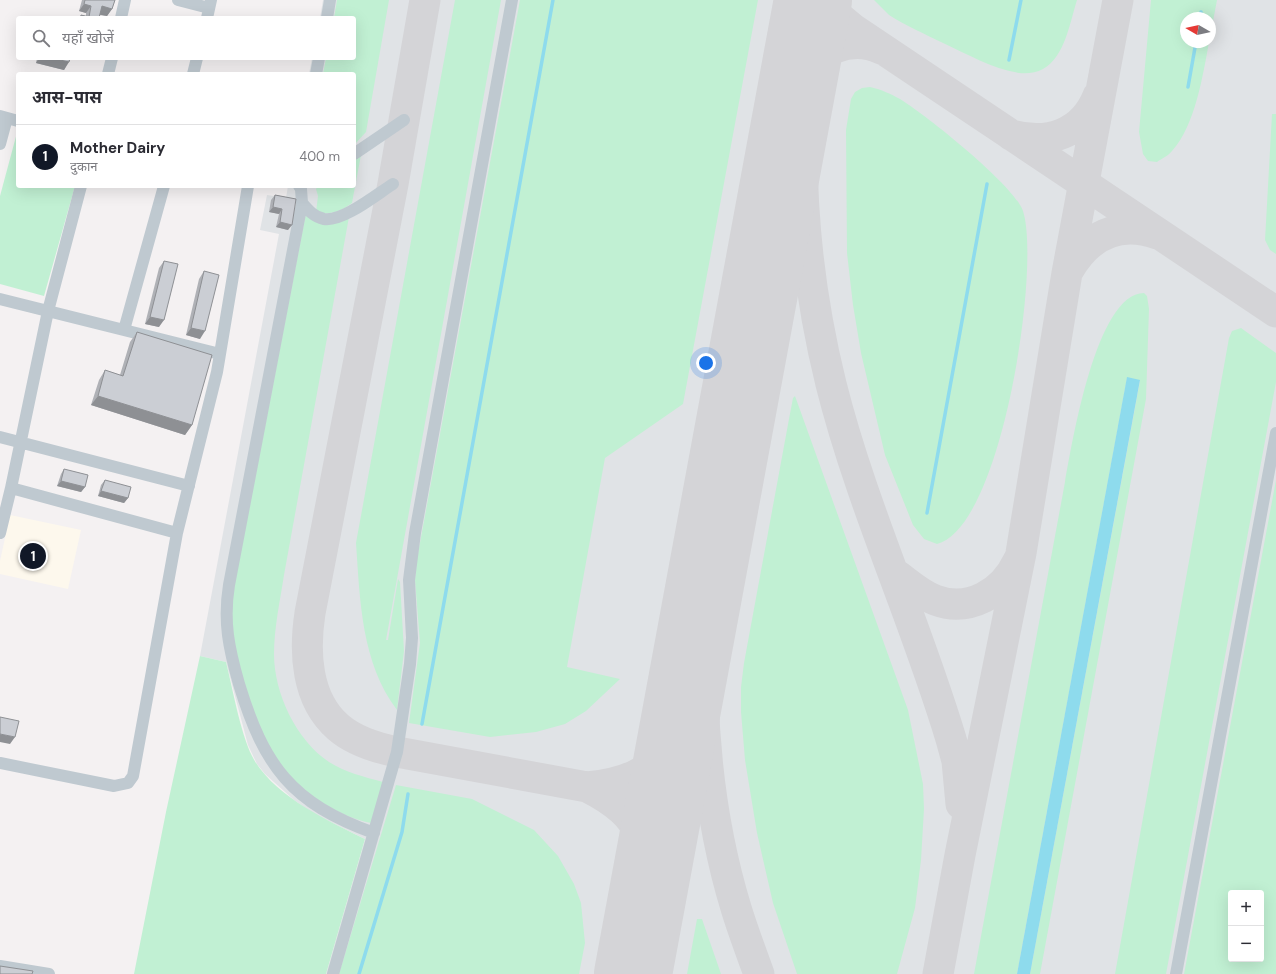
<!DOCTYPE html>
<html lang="hi">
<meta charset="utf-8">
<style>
body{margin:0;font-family:"DM Sans","Noto Sans Devanagari",sans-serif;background:#f7f7f7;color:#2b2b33}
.controls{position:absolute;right:12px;bottom:12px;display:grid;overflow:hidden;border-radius:4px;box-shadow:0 4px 16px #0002}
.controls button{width:36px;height:36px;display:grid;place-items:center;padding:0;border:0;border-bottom:1px solid #e1e1e2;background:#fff;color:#2b2b33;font:20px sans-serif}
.compass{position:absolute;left:1180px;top:12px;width:36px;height:36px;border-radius:50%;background:#fff;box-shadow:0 4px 16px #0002;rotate:279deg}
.you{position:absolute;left:706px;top:363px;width:14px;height:14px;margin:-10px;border:3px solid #fff;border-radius:50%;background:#1a73e8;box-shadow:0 0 0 6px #1a73e833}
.badge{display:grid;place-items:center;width:26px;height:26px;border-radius:50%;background:#111827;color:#fff;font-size:13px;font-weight:700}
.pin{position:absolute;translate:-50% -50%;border:2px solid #fff;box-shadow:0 1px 4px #0006}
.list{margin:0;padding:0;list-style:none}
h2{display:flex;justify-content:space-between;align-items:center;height:52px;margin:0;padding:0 16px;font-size:17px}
h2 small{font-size:13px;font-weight:400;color:#7c7c81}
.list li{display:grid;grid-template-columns:26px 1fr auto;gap:12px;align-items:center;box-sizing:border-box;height:64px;padding:0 16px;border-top:1px solid #e1e1e2}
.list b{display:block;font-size:15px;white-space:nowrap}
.list p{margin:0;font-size:13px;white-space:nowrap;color:#7c7c81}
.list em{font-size:13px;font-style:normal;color:#7c7c81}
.icon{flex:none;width:22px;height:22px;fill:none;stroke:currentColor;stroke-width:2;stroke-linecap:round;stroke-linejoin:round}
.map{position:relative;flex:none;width:1276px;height:974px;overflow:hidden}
.search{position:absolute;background:#fff;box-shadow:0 4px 16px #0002;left:16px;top:16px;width:340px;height:44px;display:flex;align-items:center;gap:10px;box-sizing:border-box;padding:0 14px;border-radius:4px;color:#7c7c81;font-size:15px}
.panel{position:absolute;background:#fff;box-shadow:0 4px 16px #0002;left:16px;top:72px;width:340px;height:116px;border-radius:4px}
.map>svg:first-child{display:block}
</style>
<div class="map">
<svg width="1276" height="974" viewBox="0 0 1276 974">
<rect width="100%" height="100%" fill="#f4f1f2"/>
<!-- commercial -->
<path fill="#fdf8ed" d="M10,515L81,530L68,589L0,574V561Z"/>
<!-- airport -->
<path fill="#e0e3e6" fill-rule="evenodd" d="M323,0H1276V974H326L365,839L314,814L294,800L265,774L257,764L248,745L226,662L200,656L279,234L260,230L267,195L286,198L288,186H354V74H309L312,58H354V18H320ZM1186,18H1210V42H1186ZM1231,893H1261V959H1231Z"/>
<!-- green -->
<path fill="#c1f0d3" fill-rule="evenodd" d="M337,0H389L366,132L354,145V74H323L326,58H354V18H334Z
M455,0H501L386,640H388L398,579L400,582L404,651L397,710C361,662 360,600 356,543Z
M520,0H758L683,404L605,458L567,667L620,679L586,711L565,724L536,732L490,737L409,723L420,643L415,580L417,559Z
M874,0H1077C1070,22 1065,57 1043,69C1036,73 1027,74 1019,73C993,69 967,54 943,43C925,34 906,26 889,15C884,10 879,5 874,0Z
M1151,0H1217L1210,37V18H1186V42H1209C1203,75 1195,126 1172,151C1168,156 1161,159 1157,162L1148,161L1143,154L1139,132Z
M870,87C880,89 891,94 900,99C926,115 1014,185 1023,211C1041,266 1002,528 937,544L924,539L913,525L885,455L861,353L853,305L847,253L846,130L851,99L855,92L862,88Z
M1272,114H1276V254L1270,250L1265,240Z
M18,129V186H75L44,296L0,284V196Z
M361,155L352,203C340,212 330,215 316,212L318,196L316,189L318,186H354V160Z
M306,213L349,217L284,575C280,601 274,628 274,654C274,693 296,740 329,762C345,772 364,777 383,782L371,823C327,814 285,780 265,741C247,707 232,646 230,608Z
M1144,293L1147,296L1149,309L1146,399L1040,974H1030L1140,381L1127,378L1017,974H974L1065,482C1072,444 1096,293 1144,293Z
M1241,328L1276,353V382L1166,974H1115L1229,338L1232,331Z
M795,396L908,710L923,784L924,809L921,860L915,908L897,974H797L773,903L757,833L745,760L741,712V687L744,663L789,419L793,398Z
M1276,480V974H1184ZM1231,893H1261V959H1231Z
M200,656L226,662C233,690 240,731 252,756C272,795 328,821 365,839L326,974H134L166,812Z
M396,785L472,799L534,830L558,856L574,884L581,903L585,943L579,974H339Z
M697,919H702L721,974H687Z"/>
<!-- water -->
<path fill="#8edbed" d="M1127,377L1140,380L1030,974H1017Z"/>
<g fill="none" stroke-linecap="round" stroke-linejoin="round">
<!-- stream -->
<path stroke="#8edbed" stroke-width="3.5" d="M1200,18L1201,12
M1009,60L1021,0
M1188,87L1196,42
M927,513L987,184
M422,724L553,0
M359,974L402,832L408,794"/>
<!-- taxiway -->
<path stroke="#d4d4d7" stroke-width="31" d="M425,0L393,184L310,613C304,652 306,699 338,727C354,741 377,748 397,752L587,787C629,783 659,771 675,729C680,717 682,703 685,690
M814,0C809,37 804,73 803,110C799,202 809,295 831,384C861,504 915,619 951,739L957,761L961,804
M827,0L835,14L853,29L1276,312
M801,79C816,50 851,35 881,49
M1011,135C1048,145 1083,134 1098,96
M1068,271C1088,236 1118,220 1157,234
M712,540C707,591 701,643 703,694C705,766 715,839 736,908C743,931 751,952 759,974
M894,573C907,582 919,594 935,600C969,613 1003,593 1018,561
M587,787C648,818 649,845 645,909
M938,974L960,855L1021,553L1067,273L1118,0"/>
<!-- runway -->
<path stroke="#d4d4d7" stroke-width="78" d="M633,974L813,0"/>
<!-- minor -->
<path stroke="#bfc9d0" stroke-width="12" d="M178,0L209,8
M121,18L125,0
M207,18L211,0
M327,18L330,0
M108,74L112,58
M193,74L197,58
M316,74L319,58
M0,116L18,121
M0,144L7,118
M354,154L404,120
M299,186L301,189L302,203L229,585C223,622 229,649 239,684C264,766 291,803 374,833
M302,203C308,210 314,217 324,219C343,222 377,194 393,184
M0,299L220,354L217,372L177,533L11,488L0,533
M124,330L164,186
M220,354L248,186
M0,437L189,486
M11,488L48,311L81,186
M0,763L114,786L128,783L133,776L177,533
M0,966L49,974
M333,974L397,752L410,664L412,638L409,580L415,533L512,0
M1176,974L1276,433"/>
</g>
<!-- wall -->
<path fill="#afb1b6" d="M82,0H115L112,9L107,16L100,15L99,18H79L81,15L86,16V13L79,11Z
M37,58H70L64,70L36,63Z
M275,195L296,199L288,230L276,227L279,214L269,212L271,200Z
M164,261L159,327L145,324L159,268Z
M204,271L200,339L186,335L199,279Z
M137,332L192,425L185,435L91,405L99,380L105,370L120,375L130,342Z
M64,469L85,487L81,492L57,486L61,474Z
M105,480L128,498L124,503L98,496L101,485Z"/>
<!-- shaded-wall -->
<path fill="#8e9094" d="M84,4L91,6L86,13L79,11Z
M102,6L112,9L107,16L97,14Z
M39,58H51L69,62L64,70L36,63Z
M273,207L282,209L279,214L269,212Z
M280,222L292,225L288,230L276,227Z
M150,317L164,320L159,327L145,324Z
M191,328L205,331L200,339L186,335Z
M98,396L192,425L185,435L91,405Z
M61,481L85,487L81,492L57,486Z
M101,491L128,498L124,503L98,496Z
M0,734L15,737L10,744L0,742Z"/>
<!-- building -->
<path fill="#cbced4" stroke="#8e9094" d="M85,0H115L112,9L102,6L99,18H81V15L89,17L91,6L84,4Z
M51,58H70L69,62Z
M275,195L296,199L292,225L280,222L282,209L273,207Z
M164,261L178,264L164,320L150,317Z
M204,271L219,275L205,331L191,328Z
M137,332L212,355L192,425L98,396L105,370L123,376Z
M64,469L88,475L85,487L61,481Z
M105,480L131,487L128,498L101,491Z
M0,717L19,721L15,737L0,734Z
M0,966L33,971L32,974H0Z"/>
</svg>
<div class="controls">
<button>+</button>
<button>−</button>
</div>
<svg class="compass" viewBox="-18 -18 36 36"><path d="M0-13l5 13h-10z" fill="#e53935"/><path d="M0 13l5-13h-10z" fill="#7c7c81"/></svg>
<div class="you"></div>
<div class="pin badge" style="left:33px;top:556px">1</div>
<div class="search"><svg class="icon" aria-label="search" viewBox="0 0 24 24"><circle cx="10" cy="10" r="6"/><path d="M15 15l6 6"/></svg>यहाँ खोजें</div>
<section class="panel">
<h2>आस-पास<small></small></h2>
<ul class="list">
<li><span class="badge">1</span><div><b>Mother Dairy</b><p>दुकान</p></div><em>400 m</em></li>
</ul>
</section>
</div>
